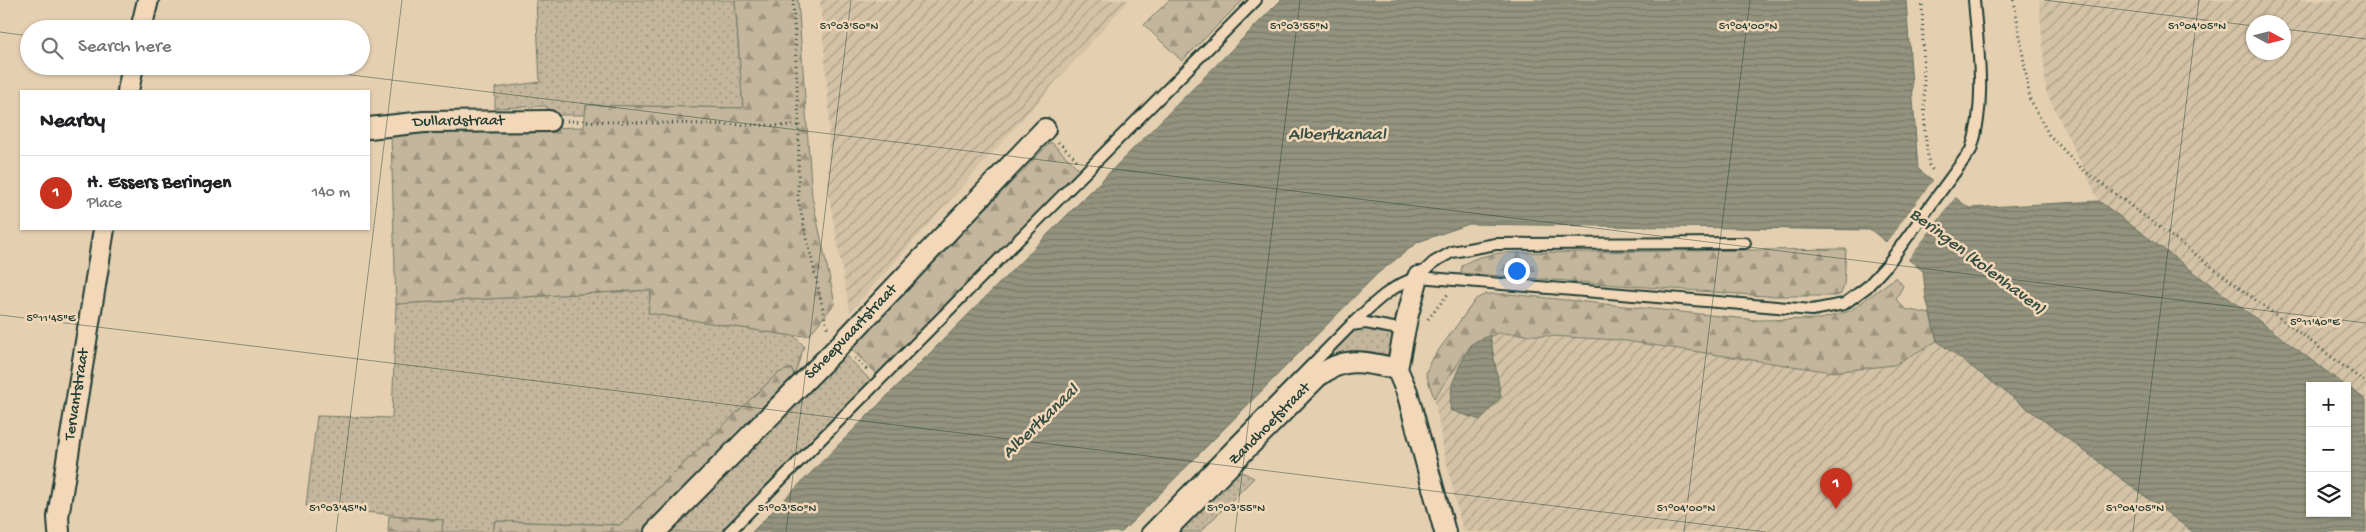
<!DOCTYPE html>
<meta charset="utf-8">
<style>
body{margin:0;font-family:"Gochi Hand",sans-serif;background:#f6f6f6;color:#202124}
.controls{position:absolute;right:15px;bottom:15px;display:grid;overflow:hidden;border-radius:0px;box-shadow:0 1px 4px #0004}
.controls button{width:45px;height:45px;display:grid;place-items:center;padding:0;border:0;border-bottom:1px solid #e0e0e0;background:#fff;color:#202124;font:25px sans-serif}
.compass{position:absolute;left:2246px;top:15px;width:45px;height:45px;border-radius:50%;background:#fff;box-shadow:0 1px 4px #0004;rotate:97deg}
.you{position:absolute;left:1516px;top:270px;width:18px;height:18px;margin:-12px;border:4px solid #fff;border-radius:50%;background:#1a73e8;box-shadow:0 0 0 8px #1a73e833}
.badge{display:grid;place-items:center;width:32px;height:32px;border-radius:50%;background:#c8321e;color:#fff;font-size:16px;font-weight:700}
.pin{position:absolute;translate:-50% -41px;filter:drop-shadow(0 1px 2px #0008)}
.pin::after{content:'';position:absolute;top:26px;width:18px;height:15px;background:inherit;clip-path:polygon(0 0,100% 0,50% 100%)}
.list{margin:0;padding:0;list-style:none}
h2{display:flex;justify-content:space-between;align-items:center;height:65px;margin:0;padding:0 20px;font-size:21px}
h2 small{font-size:16px;font-weight:400;color:#757577}
.list li{display:grid;grid-template-columns:32px 1fr auto;gap:15px;align-items:center;box-sizing:border-box;height:75px;padding:0 20px;border-top:1px solid #e0e0e0}
.list b{display:block;font-size:19px;white-space:nowrap}
.list p{margin:0;font-size:16px;white-space:nowrap;color:#757577}
.list em{font-size:16px;font-style:normal;color:#757577}
.icon{flex:none;width:28px;height:28px;fill:none;stroke:currentColor;stroke-width:2;stroke-linecap:round;stroke-linejoin:round}
.map{position:relative;flex:none;width:2366px;height:532px;overflow:hidden}
.search{position:absolute;background:#fff;box-shadow:0 1px 4px #0004;left:20px;top:20px;width:350px;height:55px;display:flex;align-items:center;gap:12px;box-sizing:border-box;padding:0 18px;border-radius:28px;color:#757577;font-size:19px}
.panel{position:absolute;background:#fff;box-shadow:0 1px 4px #0004;left:20px;top:90px;width:350px;height:140px;border-radius:0px}
.map>svg:first-child{display:block}
</style>
<div class="map">
<svg width="2366" height="532" viewBox="0 0 2366 532">
<defs>
<pattern id="industrial-furrows" width="10" height="10" patternUnits="userSpaceOnUse" patternTransform="scale(1.25)"><rect width="10" height="10" fill="#d4c2a6"/><path d="M-1 1l2-2M0 10L10 0M9 11l2-2" fill="none" stroke="#ab9f88"/></pattern>
<pattern id="grass-dots" width="8" height="8" patternUnits="userSpaceOnUse" patternTransform="scale(1.25)"><rect width="8" height="8" fill="#c4b69c"/><path d="M2 2h.1M6 6h.1" fill="none" stroke="#9f9580" stroke-width="1.8" stroke-linecap="round"/></pattern>
<pattern id="forest-firs" width="22" height="20" patternUnits="userSpaceOnUse" patternTransform="scale(1.25)"><rect width="22" height="20" fill="#c4b69c"/><path d="M5 1l3.5 6h-7zM16 11l3.5 6h-7z" fill="#9f9580"/></pattern>
<pattern id="water-rules" width="6" height="5" patternUnits="userSpaceOnUse" patternTransform="scale(1.25)"><rect width="6" height="5" fill="#94937e"/><path d="M0 2.5h6" fill="none" stroke="#787968"/></pattern>
</defs>
<rect width="100%" height="100%" fill="#e5cfb1"/>
<filter id="ink" filterUnits="userSpaceOnUse"><feTurbulence type="fractalNoise" baseFrequency=".02" numOctaves="2"/><feDisplacementMap in="SourceGraphic" scale="10" xChannelSelector="R" yChannelSelector="G"/><feConvolveMatrix kernelMatrix="1 2 1 2 8 2 1 2 1" color-interpolation-filters="sRGB"/></filter>
<g filter="url(#ink)">
<!-- industrial -->
<path fill="url(#industrial-furrows)" fill-rule="evenodd" d="M820,0H1129L850,312L828,192L829,108Z
M2039,0H2366V400L2099,201L2046,91ZM2284,22V52H2254V22Z
M1497,333L1619,340L1832,372L1894,365L1937,341L2193,532H1463L1444,452L1434,398L1471,345Z"/>
<!-- grass -->
<path fill="url(#grass-dots)" stroke="#727a68" d="M536,0H735L743,108L586,105V115H550L546,106L495,108V88L540,82Z
M651,290L649,313L794,336L804,346L794,376L792,369L778,373L620,525L495,521L493,532H442L443,520L306,506L317,416L392,418L396,304Z
M1365,327L1393,332L1388,354C1373,360 1353,346 1330,357L1328,355C1339,344 1349,330 1365,327Z
M844,353L872,382L723,532H667Z
M1236,469L1254,478L1200,532H1171Z"/>
<!-- forest -->
<path fill="url(#forest-firs)" stroke="#727a68" d="M735,0H798L812,197L835,303L809,335L794,336L773,333L648,313L651,290L396,304L391,134L427,131L584,127L586,105L743,108Z
M1169,0H1243L1182,61L1144,25Z
M1051,142L1080,170L878,375L850,348Z
M1846,249L1844,285L1841,294L1836,296H1765L1461,273L1462,266C1473,257 1486,256 1500,253Z
M1896,277L1903,286L1896,299L1905,309L1930,314L1937,341L1894,365L1832,372L1619,340L1498,333L1471,345L1434,398L1426,374L1430,362L1476,299L1486,294H1509L1757,320L1821,319L1850,311Z
M788,369H792L794,376L790,385L725,453L643,532H493L495,521L620,525L778,373Z
M389,516L443,520L442,532H388Z"/>
<!-- water -->
<path fill="url(#water-rules)" stroke="#657160" d="M1281,0H1906L1918,169L1969,208L2099,201L2346,386H2310V513H2347V386L2366,400V532H2193L1937,341L1926,298L1923,271L1871,230L1469,224L1418,242L1377,274L1122,532H752Z
M1490,335L1501,397L1480,420L1450,410L1452,384L1462,361L1473,343Z"/>
<!-- pier -->
<path fill="#e5cfb1" d="M1935,178L1957,195L1907,261L1885,244Z"/>
<g fill="none" stroke-linecap="round" stroke-linejoin="round">
<!-- service casing -->
<g stroke="#1f3d34" stroke-width="14">
<path id="service" d="M1418,277L1434,262L1452,252L1496,244L1745,243
M1351,325C1371,306 1391,285 1418,277L1812,310L1844,304L1867,287L1887,265L1971,150C1987,102 1978,50 1974,0
M729,532L1256,0
M1147,532L1351,325L1366,323L1404,330"/>
</g>
<!-- minor casing -->
<g stroke="#1f3d34" stroke-width="24">
<g id="minor">
<path d="M141,29L148,0"/>
<path d="M128,91L133,66"/>
<path id="s1" d="M369,128L424,122L549,121"/>
<path d="M1418,277L1407,318L1397,369L1407,392L1445,532"/>
<path id="s2" d="M59,532L58,517L104,229"/>
<path id="s3" d="M655,532L841,344L1045,129"/>
<path id="s4" d="M1164,532L1317,377C1345,355 1365,362 1397,369"/>
</g>
</g>
<!-- path -->
<path stroke="#1f3d34" stroke-width="3" stroke-dasharray="1 4" stroke-linecap="butt" d="M793,0L799,126L798,199L828,331
M1922,0L1925,133L1929,165L1933,171
M2014,0L2030,99L2049,135L2082,169L2366,383
M567,121L799,126
M1058,142L1077,160
M1428,319L1448,294
M855,358L868,371"/>
<!-- service -->
<use href="#service" stroke="#f2d8b9" stroke-width="10"/>
<!-- minor -->
<use href="#minor" stroke="#f2d8b9" stroke-width="20"/>
</g>
</g>
<!-- ticks -->
<path fill="none" stroke="#1f3d34" stroke-width="1" stroke-opacity="0.45" d="M2044,0L2254,26M2284,29L2366,39M0,32L29,36M278,66L2366,323M0,315L1766,532M336,532L402,0M786,532L851,0M1235,532L1300,0M1684,532L1750,0M2133,532L2199,0"/>
<g text-anchor="middle" dominant-baseline="central" stroke-width="5" stroke-linejoin="round" paint-order="stroke">
<!-- street labels -->
<g font-size="16" fill="#1f3d34" stroke="#f2d8b9">
<text stroke="none"><textPath href="#s1" startOffset="90">Dullardstraat</textPath></text>
<text stroke="none"><textPath href="#s3" startOffset="280">Scheepvaartstraat</textPath></text>
<text stroke="none"><textPath href="#s2" startOffset="139">Tervantstraat</textPath></text>
<text stroke="none"><textPath href="#s4" startOffset="151">Zandhoefstraat</textPath></text>
</g>
<!-- water labels -->
<g font-size="18" font-style="italic" fill="#364e43" stroke="#f2d8b9">
<text x="1337" y="135">Albertkanaal</text>
<text transform="translate(1977 262) rotate(37)">Beringen (kolenhaven)</text>
<text transform="translate(1041 422) rotate(-44)">Albertkanaal</text>
</g>
</g>
<g font-size="12" text-anchor="middle" fill="#1f3d34" stroke="#f2d8b9" stroke-width="5" stroke-linejoin="round" paint-order="stroke">
<text x="849" y="29">51°03'50"N</text>
<text x="1299" y="29">51°03'55"N</text>
<text x="1748" y="29">51°04'00"N</text>
<text x="2197" y="29">51°04'05"N</text>
<text x="51" y="321">5°11'45"E</text>
<text x="2315" y="325">5°11'40"E</text>
<text x="338" y="511">51°03'45"N</text>
<text x="787" y="511">51°03'50"N</text>
<text x="1236" y="511">51°03'55"N</text>
<text x="1686" y="511">51°04'00"N</text>
<text x="2135" y="511">51°04'05"N</text>
</g>
</svg>
<div class="controls">
<button>+</button>
<button>−</button>
<button><svg class="icon" aria-label="layers" viewBox="0 0 24 24"><path d="M12 4l9 5-9 5-9-5zM3 14l9 5 9-5"/></svg></button>
</div>
<svg class="compass" viewBox="-18 -18 36 36"><path d="M0-13l5 13h-10z" fill="#e53935"/><path d="M0 13l5-13h-10z" fill="#757577"/></svg>
<div class="you"></div>
<div class="pin badge" style="left:1836px;top:509px">1</div>
<div class="search"><svg class="icon" aria-label="search" viewBox="0 0 24 24"><circle cx="10" cy="10" r="6"/><path d="M15 15l6 6"/></svg>Search here</div>
<section class="panel">
<h2>Nearby<small></small></h2>
<ul class="list">
<li><span class="badge">1</span><div><b>H. Essers Beringen</b><p>Place</p></div><em>140 m</em></li>
</ul>
</section>
</div>
